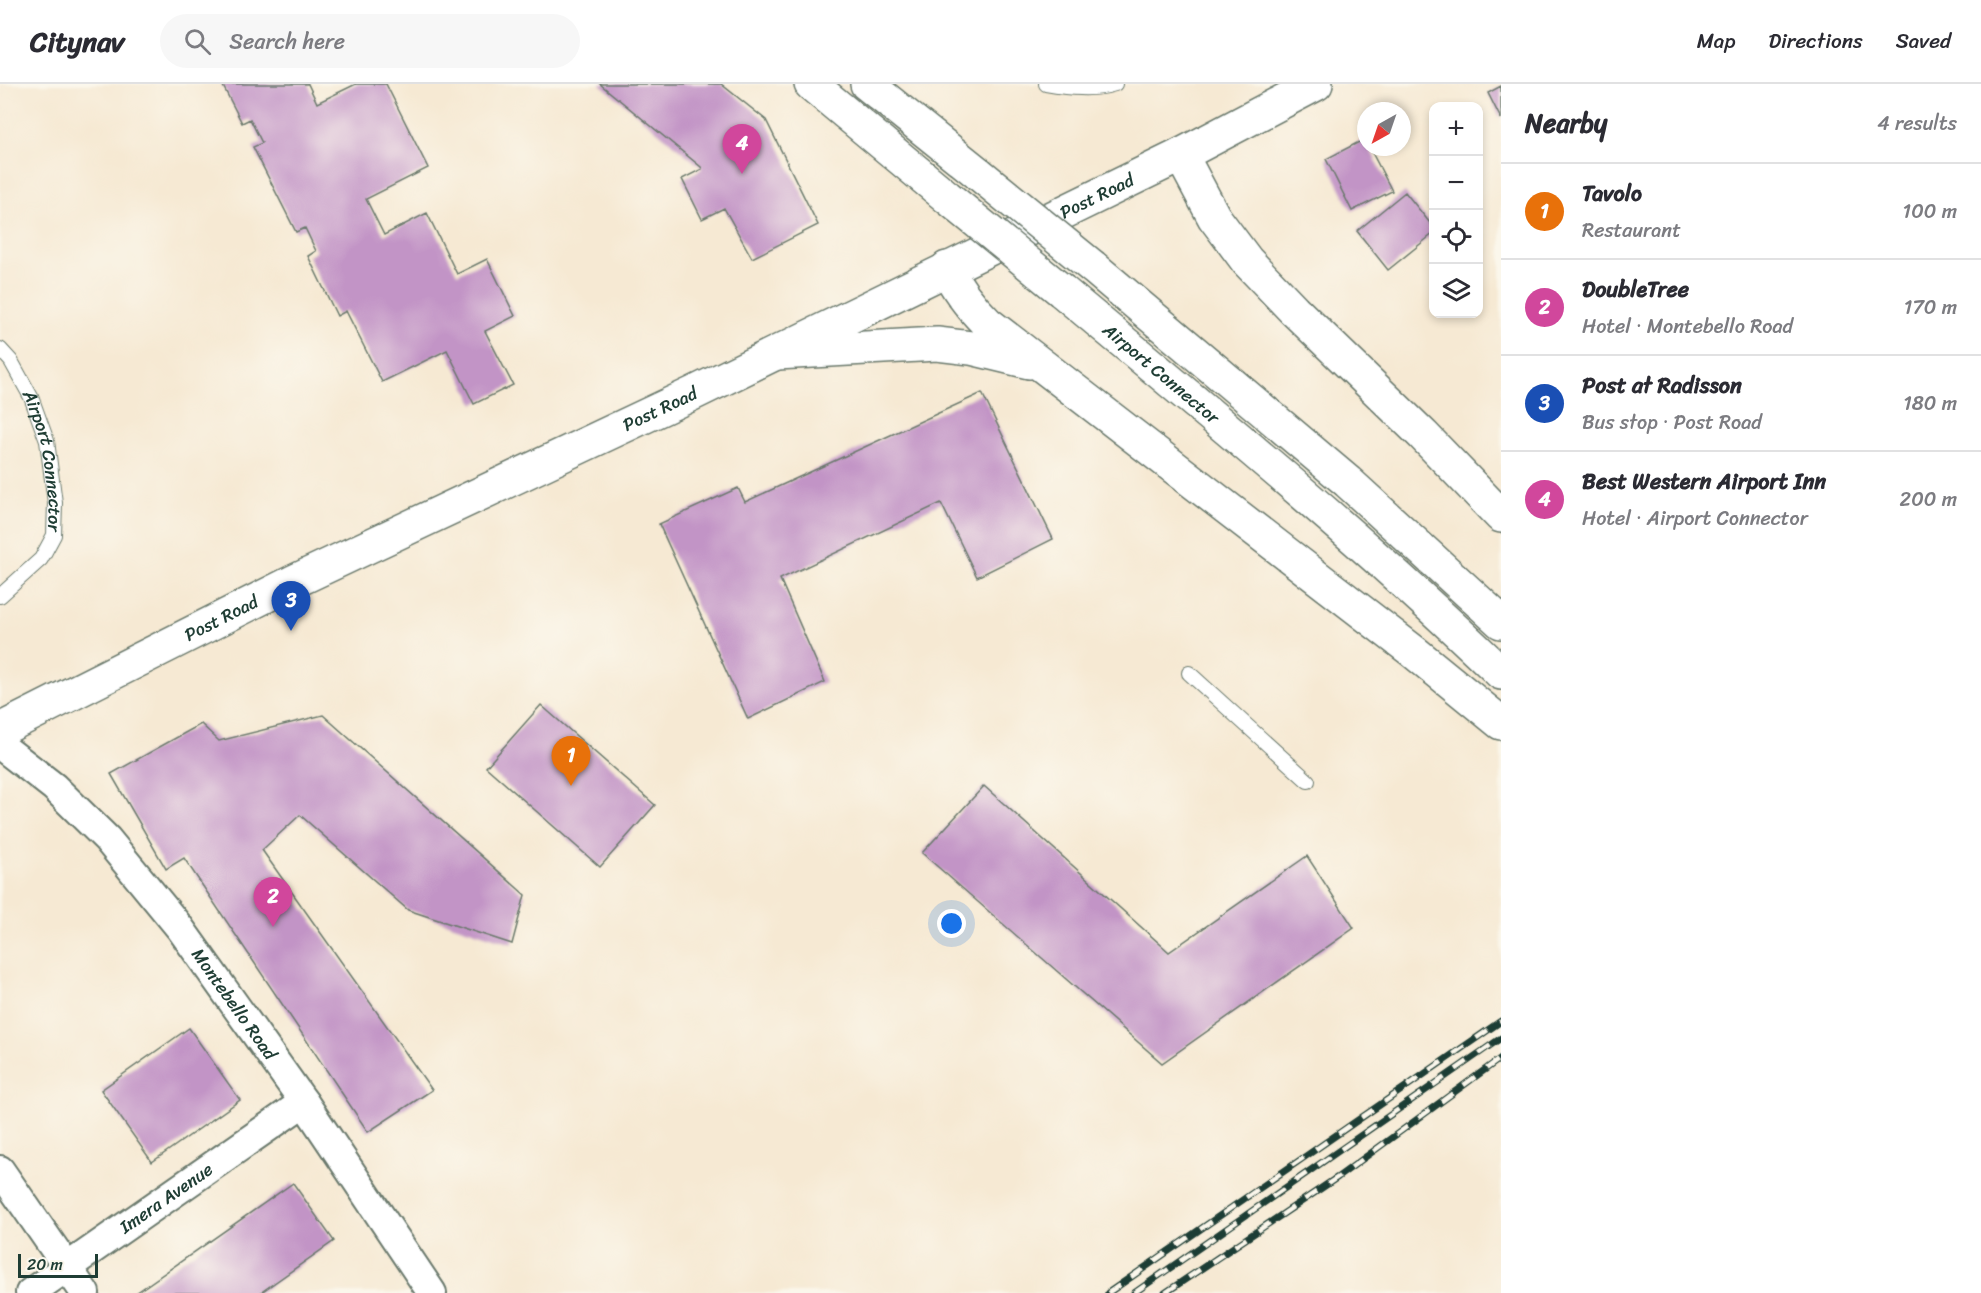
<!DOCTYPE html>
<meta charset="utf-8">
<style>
body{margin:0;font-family:Sriracha,sans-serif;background:#f7f7f7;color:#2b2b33}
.controls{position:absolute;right:18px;top:18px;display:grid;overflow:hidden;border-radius:12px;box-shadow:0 3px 9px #0003}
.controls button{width:54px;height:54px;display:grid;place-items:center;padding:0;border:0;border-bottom:2px solid #e1e1e2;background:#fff;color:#2b2b33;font:30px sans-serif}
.compass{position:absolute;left:1357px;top:18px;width:54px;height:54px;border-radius:50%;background:#fff;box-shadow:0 3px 9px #0003;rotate:220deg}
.scale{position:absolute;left:18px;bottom:15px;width:80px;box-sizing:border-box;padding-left:6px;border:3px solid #1f3d34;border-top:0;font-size:16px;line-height:21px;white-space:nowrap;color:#1f3d34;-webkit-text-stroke:4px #fbf7ec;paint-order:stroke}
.you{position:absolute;left:952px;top:840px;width:21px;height:21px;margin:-15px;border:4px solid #fff;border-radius:50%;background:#1a73e8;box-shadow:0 0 0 9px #1a73e833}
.badge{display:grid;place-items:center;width:39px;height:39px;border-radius:50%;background:#b5179e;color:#fff;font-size:20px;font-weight:700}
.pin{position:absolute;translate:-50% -50px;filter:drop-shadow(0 2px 3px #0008)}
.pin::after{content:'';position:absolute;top:32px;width:21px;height:18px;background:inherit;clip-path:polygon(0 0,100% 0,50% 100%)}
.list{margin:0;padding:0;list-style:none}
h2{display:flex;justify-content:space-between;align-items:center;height:78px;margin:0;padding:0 24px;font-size:26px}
h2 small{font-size:20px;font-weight:400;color:#7c7c81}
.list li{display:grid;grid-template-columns:39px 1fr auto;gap:18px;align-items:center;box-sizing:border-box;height:96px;padding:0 24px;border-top:2px solid #e1e1e2}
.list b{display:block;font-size:22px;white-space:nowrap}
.list p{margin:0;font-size:20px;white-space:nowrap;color:#7c7c81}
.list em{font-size:20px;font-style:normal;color:#7c7c81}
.icon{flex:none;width:33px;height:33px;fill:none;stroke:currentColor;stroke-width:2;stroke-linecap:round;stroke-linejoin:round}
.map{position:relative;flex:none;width:1501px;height:1209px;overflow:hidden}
header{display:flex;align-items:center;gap:36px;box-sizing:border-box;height:84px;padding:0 30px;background:#fff;border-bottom:2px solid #e1e1e2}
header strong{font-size:28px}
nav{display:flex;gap:33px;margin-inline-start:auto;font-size:21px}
.search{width:420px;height:54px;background:#f7f7f7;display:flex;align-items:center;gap:15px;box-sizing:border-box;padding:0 21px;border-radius:33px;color:#7c7c81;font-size:22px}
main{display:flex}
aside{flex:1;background:#fff}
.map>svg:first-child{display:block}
</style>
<header>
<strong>Citynav</strong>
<div class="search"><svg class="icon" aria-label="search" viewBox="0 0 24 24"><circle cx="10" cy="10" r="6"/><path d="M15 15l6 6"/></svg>Search here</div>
<nav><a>Map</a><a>Directions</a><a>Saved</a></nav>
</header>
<main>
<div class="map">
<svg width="1501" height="1209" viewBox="0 0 1501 1209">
<rect width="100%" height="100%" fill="#fbf7ec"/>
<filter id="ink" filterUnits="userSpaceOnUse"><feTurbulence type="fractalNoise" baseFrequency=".0167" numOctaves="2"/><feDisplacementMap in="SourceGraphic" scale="12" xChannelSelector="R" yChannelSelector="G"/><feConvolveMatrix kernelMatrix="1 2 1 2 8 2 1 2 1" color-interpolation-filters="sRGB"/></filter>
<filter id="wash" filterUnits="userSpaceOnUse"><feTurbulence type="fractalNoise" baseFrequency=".008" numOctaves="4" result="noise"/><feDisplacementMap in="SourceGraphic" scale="24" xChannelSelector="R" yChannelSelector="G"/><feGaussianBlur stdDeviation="1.35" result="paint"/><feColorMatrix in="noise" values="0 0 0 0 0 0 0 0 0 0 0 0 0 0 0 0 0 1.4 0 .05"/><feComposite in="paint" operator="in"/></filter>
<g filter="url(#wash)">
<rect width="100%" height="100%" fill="#f6e9d3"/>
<g id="blocks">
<!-- building -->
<path fill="#c294c6" d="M222,0H308L317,19L356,0H386L428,84L366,115L384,151L427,129L457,190L487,175L515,232L485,247L513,301L474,320L447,266L382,298L346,227L337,232L308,172L316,167L305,144L296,148L253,63L262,59L250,35L242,39Z
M600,0H721L766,36L818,141L752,174L724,124L702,135L682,95L702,85L701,83Z
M1501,2V35L1488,9Z
M1365,55L1366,63H1369L1392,107L1352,127L1326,75Z
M1405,108L1434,144V149L1388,186L1357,147Z
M982,309L1053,455L977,493L941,419L780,495L825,598L748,635L659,440L738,404L745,418Z
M541,621L655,721L600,783L486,683Z
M323,631L525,811L512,860L408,826L300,731L262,766L432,1006L368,1048L184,774L166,785L111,690L201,640L219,657Z
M984,702L1169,868L1307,772L1354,844L1162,979L922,769Z
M189,944L240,1016L152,1078L101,1006Z
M293,1099L334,1157L260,1209H136Z"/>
</g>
</g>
<g filter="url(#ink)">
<use href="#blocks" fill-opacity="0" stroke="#6a796c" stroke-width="1.5"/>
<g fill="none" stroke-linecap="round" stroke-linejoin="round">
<!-- service casing -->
<g stroke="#6a796c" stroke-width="16">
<g id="service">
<path d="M1046,0C1069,4 1093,7 1115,0"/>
<path id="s1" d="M0,265L11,277L31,313L47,357L55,419L54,451L41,475L0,512"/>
<path d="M1189,589L1308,697"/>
</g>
</g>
<!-- minor casing -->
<g stroke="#6a796c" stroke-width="32">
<g id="minor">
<path id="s2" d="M0,661L54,703L107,755L180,844L304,1018L432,1209"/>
<path d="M0,1086L85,1209"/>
<path id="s3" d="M30,1209L304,1018"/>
</g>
</g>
<!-- primary casing -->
<g stroke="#6a796c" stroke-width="36">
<g id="primary">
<path id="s4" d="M0,646L293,498L694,309L1181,71L1316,0"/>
</g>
</g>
<!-- motorway casing -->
<g stroke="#6a796c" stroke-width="36">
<g id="motorway">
<path d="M811,0L947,113"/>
<path d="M867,0L979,90"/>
<path d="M1181,71L1214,133L1247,177L1294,226L1423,351L1501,432"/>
<path d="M1093,183L1348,398L1501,538"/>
<path d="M947,184C957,206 970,222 987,239L1414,568L1501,639"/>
<path id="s5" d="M1062,207C1211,331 1361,454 1501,589"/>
<path d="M777,269L937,260L971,264L1029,278"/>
</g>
</g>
<!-- service -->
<use href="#service" stroke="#fff" stroke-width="14"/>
<!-- minor -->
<use href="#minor" stroke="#fff" stroke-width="28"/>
<!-- primary -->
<use href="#primary" stroke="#fff" stroke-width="33"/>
<!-- motorway -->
<use href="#motorway" stroke="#fff" stroke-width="33"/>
<!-- rail casing -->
<g stroke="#1f3d34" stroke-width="7">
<path id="rail" d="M1108,1209L1501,937
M1134,1209L1501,954
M1165,1209L1338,1093L1501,974"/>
</g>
<!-- rail -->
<use href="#rail" stroke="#fbf7ec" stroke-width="4.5" stroke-dasharray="14" stroke-linecap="butt"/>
<!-- motorway-bridge casing -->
<g stroke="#6a796c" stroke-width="36" stroke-linecap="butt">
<path id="motorway-bridge" d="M979,90L1093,183
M947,113L1062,207"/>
</g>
<!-- motorway-bridge -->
<use href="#motorway-bridge" stroke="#fff" stroke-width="33"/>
</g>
</g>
<g text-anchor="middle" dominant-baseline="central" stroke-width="5" stroke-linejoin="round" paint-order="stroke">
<!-- street labels -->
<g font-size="18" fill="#1f3d34" stroke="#fbf7ec">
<text stroke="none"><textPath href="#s4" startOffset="1220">Post Road</textPath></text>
<text stroke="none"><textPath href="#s5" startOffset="129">Airport Connector</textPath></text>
<text stroke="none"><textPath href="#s4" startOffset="734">Post Road</textPath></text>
<text stroke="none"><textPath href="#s1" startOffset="123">Airport Connector</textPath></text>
<text stroke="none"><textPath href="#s4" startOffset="248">Post Road</textPath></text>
<text stroke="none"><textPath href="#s2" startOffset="351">Montebello Road</textPath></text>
<text stroke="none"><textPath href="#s3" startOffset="166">Imera Avenue</textPath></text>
</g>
</g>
</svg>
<div class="controls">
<button>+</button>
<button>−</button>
<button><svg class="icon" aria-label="locate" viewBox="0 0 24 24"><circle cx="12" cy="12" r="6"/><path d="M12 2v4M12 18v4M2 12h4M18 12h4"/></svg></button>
<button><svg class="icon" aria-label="layers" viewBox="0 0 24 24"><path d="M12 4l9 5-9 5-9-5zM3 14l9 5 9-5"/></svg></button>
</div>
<svg class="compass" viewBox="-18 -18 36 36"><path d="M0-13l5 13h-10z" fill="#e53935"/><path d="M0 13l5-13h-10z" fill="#7c7c81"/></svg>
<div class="scale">20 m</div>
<div class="you"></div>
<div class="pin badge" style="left:571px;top:702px;background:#e8710a">1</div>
<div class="pin badge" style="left:273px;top:843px;background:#d1479c">2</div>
<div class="pin badge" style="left:291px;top:547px;background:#1a4fb4">3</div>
<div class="pin badge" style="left:742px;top:90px;background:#d1479c">4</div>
</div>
<aside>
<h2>Nearby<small>4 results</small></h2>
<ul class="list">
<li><span class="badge" style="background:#e8710a">1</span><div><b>Tavolo</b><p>Restaurant</p></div><em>100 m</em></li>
<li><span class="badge" style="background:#d1479c">2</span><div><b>DoubleTree</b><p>Hotel · Montebello Road</p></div><em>170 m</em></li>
<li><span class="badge" style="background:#1a4fb4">3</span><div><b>Post at Radisson</b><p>Bus stop · Post Road</p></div><em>180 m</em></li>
<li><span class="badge" style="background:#d1479c">4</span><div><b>Best Western Airport Inn</b><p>Hotel · Airport Connector</p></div><em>200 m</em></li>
</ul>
</aside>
</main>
